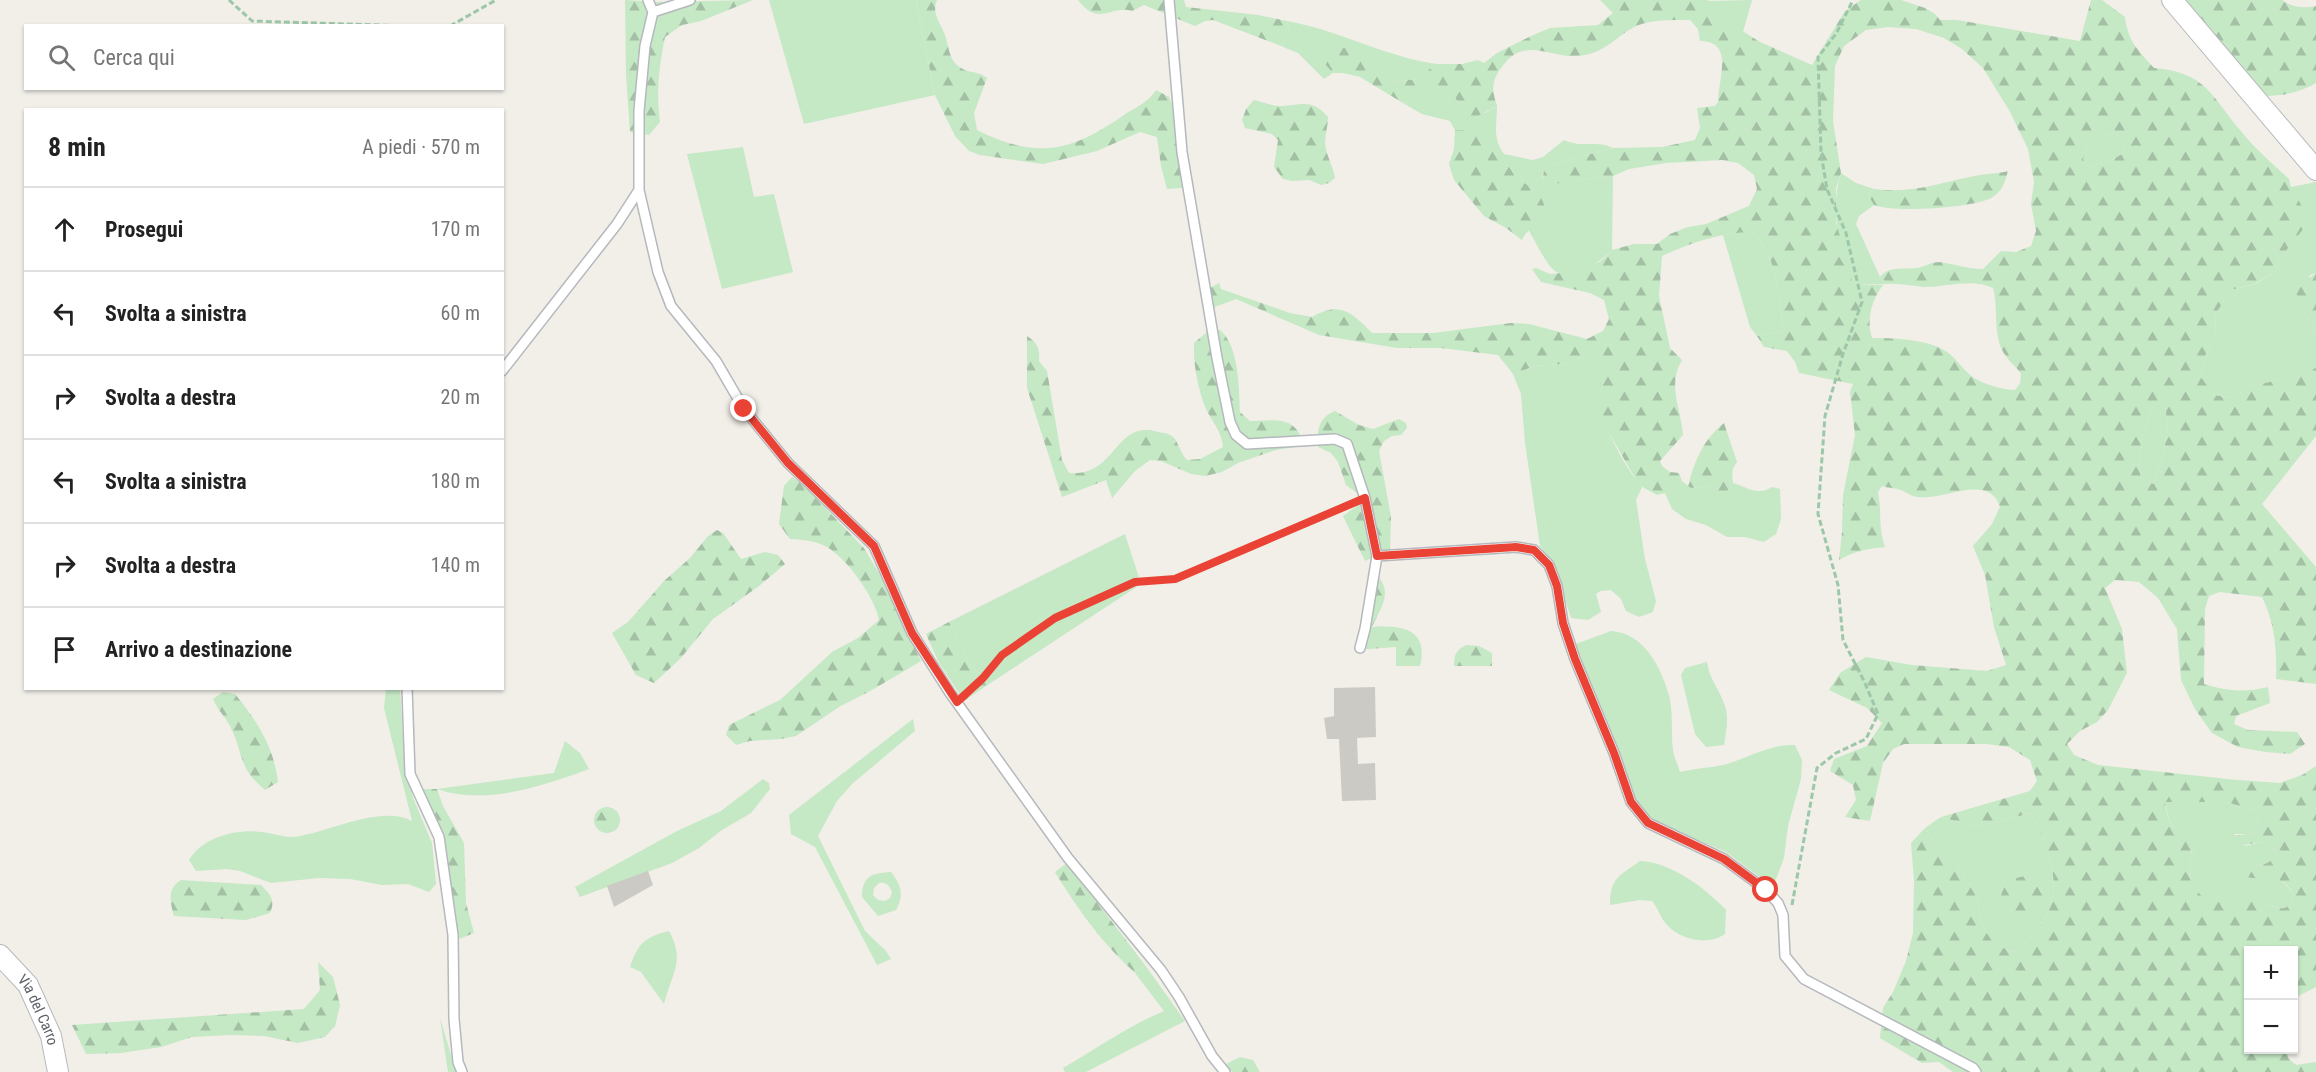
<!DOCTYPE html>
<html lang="it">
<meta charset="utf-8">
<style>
body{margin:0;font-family:"Roboto Condensed",sans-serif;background:#f6f6f6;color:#222}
.controls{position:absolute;right:18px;bottom:18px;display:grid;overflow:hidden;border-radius:0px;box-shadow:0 2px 4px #0004}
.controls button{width:54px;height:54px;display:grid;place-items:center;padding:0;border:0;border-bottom:2px solid #e0e0e0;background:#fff;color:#222;font:30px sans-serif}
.stop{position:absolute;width:18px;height:18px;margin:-14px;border:4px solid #ea4335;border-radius:50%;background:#fff}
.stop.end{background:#ea4335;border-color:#fff;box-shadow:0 2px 6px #0008}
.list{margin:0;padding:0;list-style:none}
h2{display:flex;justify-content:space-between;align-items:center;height:78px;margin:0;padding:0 24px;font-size:26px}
h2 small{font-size:20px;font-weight:400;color:#767676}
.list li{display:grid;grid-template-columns:39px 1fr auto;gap:18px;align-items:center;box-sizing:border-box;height:84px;padding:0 24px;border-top:2px solid #e0e0e0}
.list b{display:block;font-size:22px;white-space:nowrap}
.list em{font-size:20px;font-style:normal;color:#767676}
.icon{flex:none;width:33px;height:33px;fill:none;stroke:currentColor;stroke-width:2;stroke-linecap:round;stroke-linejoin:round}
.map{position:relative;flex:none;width:2316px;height:1072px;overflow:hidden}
.search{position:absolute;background:#fff;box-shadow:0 2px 4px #0004;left:24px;top:24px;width:480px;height:66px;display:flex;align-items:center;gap:15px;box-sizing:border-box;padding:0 21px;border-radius:0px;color:#767676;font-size:22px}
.panel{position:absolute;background:#fff;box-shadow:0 2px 4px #0004;left:24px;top:108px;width:480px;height:582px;border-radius:0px}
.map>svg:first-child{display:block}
</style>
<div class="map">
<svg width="2316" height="1072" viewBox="0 0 2316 1072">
<defs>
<pattern id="forest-firs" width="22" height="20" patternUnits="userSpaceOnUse" patternTransform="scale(1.5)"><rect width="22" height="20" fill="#c5e8c5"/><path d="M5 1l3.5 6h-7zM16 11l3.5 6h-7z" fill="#a3c0a4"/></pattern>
</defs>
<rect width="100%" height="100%" fill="#f1efe8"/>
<!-- grass -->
<path fill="#c5e8c5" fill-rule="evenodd" d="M769,0H916L935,95L804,124Z
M1752,0L1743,32L1718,16L1708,1Z
M1287,21C1339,30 1385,57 1437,64L1415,79L1394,82L1353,51L1324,63L1333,73L1324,79L1298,53L1281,46L1290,32Z
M1422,90C1433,89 1443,98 1455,98L1467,114L1485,113L1497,106C1497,125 1492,138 1504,154L1533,160L1543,157L1564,140C1583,149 1595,139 1613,148L1551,165L1542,175L1544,185L1575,180L1613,176L1612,250C1601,261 1571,283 1555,271C1546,265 1534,238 1527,228L1536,223L1539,193L1520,180L1494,149L1472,130H1455L1450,121L1422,114L1403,103L1414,101L1416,94Z
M2114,133L2123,138L2126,146L2122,154L2110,161L2089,167L2083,159L2087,146L2103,135Z
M743,147L754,197L774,194L793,272L722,289L687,154Z
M1841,173L1856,183L1874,189L1868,195L1874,205L1859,216L1856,224L1880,277L1887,284L1853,285C1840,250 1829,210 1841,173Z
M2316,182V273L2310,275L2301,308L2316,331V368L2297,375L2250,387L2232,398L2214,395L2201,377L2206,354L2216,334L2215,315L2231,290L2255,284L2275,271L2281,257L2293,242L2291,187Z
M1743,232H1753C1777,256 1780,299 1783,331C1775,334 1766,334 1757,336L1750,327L1723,235Z
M1584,354L1599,368L1604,382C1603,386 1599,391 1599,395C1595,414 1628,473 1642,487L1636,500L1645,559L1656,601L1653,612L1639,617L1626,611L1621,599L1611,590L1600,591L1596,594L1601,612L1588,620L1571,618L1554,565L1540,546L1525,443L1521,394L1513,374L1535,366L1573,363Z
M2157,403L2165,405C2169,429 2165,462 2153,484H2147L2142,481C2136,461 2142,418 2157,403Z
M1682,481L1691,488L1712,486L1728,502V488L1733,483C1749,488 1757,496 1772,487L1780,489L1781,519L1776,534L1764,542L1745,537H1727L1706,525L1686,519L1672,509L1665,493L1675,491Z
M1125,534L1141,584L989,684L970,665L949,622Z
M1611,631C1645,633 1662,669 1670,699C1673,716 1671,733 1673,750C1674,757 1678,765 1680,772C1696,768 1712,768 1727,764C1750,757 1771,744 1795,745L1802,760L1801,779L1788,826L1784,858L1773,887L1726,852L1656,822L1637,807L1573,645Z
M1707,662C1709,679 1720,690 1725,706C1729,718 1726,733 1724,745L1706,747L1695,734L1681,675L1685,668Z
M386,689H400L404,756L413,798L432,843L436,884L429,892L408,884L382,885L350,879L319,878L271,883L240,871L227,869L196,871L189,860C204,836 237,829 263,832C275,834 289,839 300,836C333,830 382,805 412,821L384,708Z
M913,719L915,731L852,784L837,801L818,836L865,931L886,951L891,959L877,965L815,847L791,834L789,815Z
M565,741L580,753L589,769C543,786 485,806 437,789L554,773Z
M763,779L769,783L770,789L751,813L722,830L699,848L672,863L580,897L575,887L677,831L721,811Z
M2165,802H2227L2258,812L2260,814L2255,832L2248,834H2234L2245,846L2260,842L2273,847L2277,853C2269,867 2258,866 2244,866C2262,873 2287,878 2294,897C2291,902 2290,906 2284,908C2278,909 2271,906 2265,904C2248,899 2228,896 2213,906C2193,890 2188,883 2191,858C2191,852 2194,850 2191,844C2186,833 2184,835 2175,828C2168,822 2167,810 2165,802Z
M2031,813C2050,849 2066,890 2040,927C2032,938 2025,946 2013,952L1994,944L1981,924L1977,898L1958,866L1936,843L1925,828L1941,817L1976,827Z
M1640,861C1671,862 1705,888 1726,910L1725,934C1708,946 1681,940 1667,925C1661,919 1658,908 1652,901L1640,900L1610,905C1610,878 1619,876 1640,861Z
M891,872C902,886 904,895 896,910L878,916L862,897C862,876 872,873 891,872ZM879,883C886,882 889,885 892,892L890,898L885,901L878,900L873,895L874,888Z
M669,931C686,962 671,974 664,1004L641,972L630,967C638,944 644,937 669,931Z
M1145,965L1185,1021L1086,1072H1065L1063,1068C1096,1049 1128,1026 1164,1011L1135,973Z
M440,1018L456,1072H448Z"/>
<!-- forest -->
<path fill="url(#forest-firs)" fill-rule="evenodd" d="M625,0L658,2L753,0L701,21L682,25L665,37C659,66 656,92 660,122L649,135L630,132L626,74Z
M916,0H937C931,14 941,23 945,35C949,47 949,61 961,68C970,74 977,70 987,78L974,113L977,130C1037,160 1071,152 1124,115C1136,107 1149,102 1156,90L1169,97L1174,109L1183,188L1167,189L1161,166L1157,137L1140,132L1097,151L1043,164L980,155L969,151L955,136L935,95Z
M1078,0H1184L1186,7L1258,15L1287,21L1290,32L1281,46L1213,20L1205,21L1195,26L1144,5L1132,11C1111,4 1099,28 1078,0Z
M1600,0H1708L1718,16L1760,42L1812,65L1845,11L1861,0H1901L1925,8L1935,14L1940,20H1957L2080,41L2091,0H2102L2125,17C2128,42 2138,50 2154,68C2206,73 2210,94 2240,130C2254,148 2272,163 2289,179L2291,187L2304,210V228L2281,257L2275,271L2254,284L2231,290L2215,315L2216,334L2206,354L2201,377L2214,395L2232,398L2250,387L2297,375L2316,368V436L2262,504L2316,567V684L2276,679C2277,650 2275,623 2262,597L2220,592L2209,596L2205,609L2204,684C2227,691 2244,693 2268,687L2270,703L2236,716L2234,724L2248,730L2297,732L2305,744L2290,754L2265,752L2238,747L2212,733L2195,709L2181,680L2177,629L2158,598L2139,582L2115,580L2105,588L2122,629L2127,673L2108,710L2097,722L2080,731L2067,744L2074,755L2098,765L2237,780L2280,783L2302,775L2316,766V987L2300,995L2294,1001V950H2248V1050H2286L2289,1059L2296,1065L2316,1062V1072H1953L1939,1062L1922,1063L1880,1038L1883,1008L1893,992L1906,961L1913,933L1914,881L1911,843L1925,828L1936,843L1958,866L1977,898L1981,924L1994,944L2013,952C2025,946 2032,938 2040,927C2066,890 2050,849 2031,813L1976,827L1941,817L2030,791L2037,781L2030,760L2009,747L1986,744H1904L1893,749L1883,763L1870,821L1845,817L1856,800L1853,785L1830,771L1834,759L1867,746L1882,723L1867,708L1829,690L1840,673L1866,657L1912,665L1987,671L2006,665L1994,627L1985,575L1973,546L1992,524L2000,507C1989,472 1943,501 1918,497C1912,497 1906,492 1901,490C1895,488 1888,488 1882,486L1878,492C1882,511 1878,529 1885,547C1867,549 1854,551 1839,560L1842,532L1843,495L1855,435L1850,392L1853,384L1799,373L1795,362L1787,351L1764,347L1757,336C1766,334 1775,334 1783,331C1780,299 1777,256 1753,232C1721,232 1690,243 1662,256L1659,296L1670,348L1682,360C1667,386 1681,408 1683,435L1660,461L1662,466L1670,472L1679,473L1682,481L1675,491L1657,495L1639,485L1609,433L1600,414L1598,395L1604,382L1599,369L1584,354L1573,363L1535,366L1513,374L1498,355L1441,348H1397L1319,335L1236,299L1212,308L1208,289L1219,283L1221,289L1290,313L1312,317C1340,301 1351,312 1372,333H1433L1511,323L1529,324L1587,339L1603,331L1609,319L1604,300L1590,293L1541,282L1532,269L1536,268L1550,274L1576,272L1601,261L1612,250L1634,244H1657L1670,234L1688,227L1706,224L1749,206L1757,189L1754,175L1738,163L1722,160L1666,163L1629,169L1613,176L1575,180L1544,186C1542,176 1542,171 1551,165L1613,148L1662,147L1695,140L1700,128L1697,108L1715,106L1718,102C1718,79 1735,41 1700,41L1698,29L1690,20C1673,20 1653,19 1636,26C1616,36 1609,50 1585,55C1552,62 1526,32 1501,68C1491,82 1492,91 1497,106L1476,117L1467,114L1455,98H1448L1427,90L1416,94L1414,101L1403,103L1360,77L1343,73H1333L1324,63L1322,53C1344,32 1376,69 1394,82L1415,79L1437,64H1462L1478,60L1484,63L1497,53L1531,36L1550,28L1598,25L1613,13ZM1888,27L1916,29L1944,38L1962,49L1983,68L2009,110L2028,149L2034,182L2031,204L2036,231L2031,246L2016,252L2001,251L1983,269C1967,269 1954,264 1940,262C1932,262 1928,265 1921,267C1908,271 1890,264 1880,277L1887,284C1900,283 1911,286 1924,287C1946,287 1973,278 1993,288C1999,309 1992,339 2006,356C2010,363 2017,367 2021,374L2020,383L2015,390C2003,390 1984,384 1974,378C1961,369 1954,353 1938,347C1918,339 1894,338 1872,338C1866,319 1872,300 1883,285H1853L1836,222V188L1841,173L1833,121L1835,66L1844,46L1866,30ZM2114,133L2123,138L2126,146L2122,154L2110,161L2089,167L2083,159L2087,146L2103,135ZM2157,403L2165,405C2169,429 2165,462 2153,484L2142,481C2136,461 2142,418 2157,403ZM2165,802H2227L2258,812L2260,814L2255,832C2244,836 2236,833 2226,840L2228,848L2260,842L2273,847L2277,853C2269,867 2258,866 2244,866L2238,873C2257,886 2283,867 2294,897C2291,902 2290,906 2284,908C2278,909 2271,906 2265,904C2247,898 2229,895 2213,905C2193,890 2188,882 2191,857C2191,851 2194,845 2191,839C2187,832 2180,832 2175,828C2168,822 2166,810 2165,802Z
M2182,0H2282C2292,7 2304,9 2316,6V83C2297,94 2280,96 2259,96Z
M1254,100C1262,102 1270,105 1278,106C1300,106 1311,97 1328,117C1328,126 1325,135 1325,143C1326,156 1333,165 1335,178L1329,183L1321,185L1309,180L1292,181L1283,179L1274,167L1278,140L1272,134L1245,128L1242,120L1246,109Z
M1455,130H1472L1483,135L1520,180L1539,193L1546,209C1539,225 1529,225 1522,240L1506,228L1484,216L1454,180L1449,164L1454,149Z
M2008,171C2005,182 2002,192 1991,198C1973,208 1893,213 1874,205L1868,195L1874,189C1914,194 1942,182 1980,175C1990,173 1998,174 2008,171Z
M2316,273V331L2301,308L2295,289Z
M1220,330C1239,345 1239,389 1240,412L1250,421C1268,421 1291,415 1300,435L1296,447L1276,450L1238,463L1222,472L1205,476L1191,474L1161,461L1150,460L1135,471L1112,498L1106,480L1062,497L1027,388V336C1038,343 1040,349 1039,361L1047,371L1062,460L1069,473C1116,477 1114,422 1155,431C1161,433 1169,433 1173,437C1178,441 1180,453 1187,460L1200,459L1223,447C1222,432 1213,423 1206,409C1198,390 1193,364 1194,343L1207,332Z
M1335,411L1359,425L1373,429L1399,419L1406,423L1407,428L1401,435L1392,436L1384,441L1379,451L1391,517L1390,550L1365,561L1343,516L1357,506V493L1346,485L1338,462L1331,453L1318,447C1317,430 1318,418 1335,411Z
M1724,423L1737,462C1731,469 1732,475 1733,483L1728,489V502L1724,505L1712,486L1691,488L1688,486C1695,460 1703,440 1724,423Z
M792,477L802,484L864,548L887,587L921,661L872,690L839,707L796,736L781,739L750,741L736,745L726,735L729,725L780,700L832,652L858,638L879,620C875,597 847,559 827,547C815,540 803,540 790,539L779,524L784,486Z
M717,530L723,533L741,559L765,552L778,555L785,564L759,586L713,619L680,659L654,683L636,675L612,633L628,622L665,580L690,558L708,536Z
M1371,570C1395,589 1383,604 1372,627C1402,625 1429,629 1420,666H1396V647L1355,650Z
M949,622L970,665L989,684L964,701L938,661L926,634Z
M1466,645L1479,646L1492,653V666H1454C1454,655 1456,650 1466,645Z
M223,692L235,694C257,721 274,747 278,782L265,790C238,768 244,754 230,726C225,716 218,711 213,699Z
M420,789H437L443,806L464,843L466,903L474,933L459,939L452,912L441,838Z
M594 820a13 13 0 1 1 26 0a13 13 0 1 1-26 0Z
M1067,863L1145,965L1135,973C1102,943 1078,910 1055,872Z
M2040,876C2050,894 2043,907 2028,918C2021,918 2014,919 2009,916C1995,908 2000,887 2012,880C2020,875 2031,876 2040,876Z
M181,880L261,885C270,894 276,900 270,913L246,920L174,916C170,902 167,888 181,880Z
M318,962L333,977L340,1005L335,1026L325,1037L298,1043L264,1036L230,1035L192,1037L161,1047L121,1053L86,1054L72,1025L304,1009L320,990Z
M1240,1057L1253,1060L1260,1072H1232L1226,1064Z"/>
<!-- building -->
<path fill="#cccac5" d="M1375,687L1376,737L1357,738L1358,764L1375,763L1376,800L1342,801L1339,739H1327L1324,718L1334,716V688Z
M648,871L653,885L614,907L607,886Z"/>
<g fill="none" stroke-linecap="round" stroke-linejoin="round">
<!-- lane casing -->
<g stroke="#b5b8bc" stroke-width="12">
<path id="lane" d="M648,0L653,12L645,46L639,111V190L658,272L671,306L716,361L744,409L788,463L874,546L912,633L950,693L1068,858L1161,970L1179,997L1212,1056L1225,1072
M1169,0L1182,152L1217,358L1230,422L1236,435L1247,444L1335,439L1347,444L1365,498L1377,556L1365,629L1360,648
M653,12L690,0
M502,371L617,224L639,190
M1377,556L1516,547L1534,550L1549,565L1557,586L1563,623L1575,659L1614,753L1631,802L1648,823L1724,859L1766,890L1778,903L1783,915L1785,956L1804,979L1973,1068L1976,1072
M407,688L410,774L439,837L453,935L454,1019L458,1062L462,1072"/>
</g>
<!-- street casing -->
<g stroke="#b5b8bc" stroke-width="22">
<g id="street">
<path d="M2172,0L2316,170"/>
<path id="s1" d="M0,955L28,985L51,1036L58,1072"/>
</g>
</g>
<!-- path -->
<path stroke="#9cc7a9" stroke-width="3" stroke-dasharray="6 3" stroke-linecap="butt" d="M229,0L252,21L410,26
M450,26L496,0
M965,695L983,678L1002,655L1055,618L1135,582L1175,580L1352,503
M1792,905L1817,768L1836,753L1866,739L1878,714L1864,681L1843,640L1838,585L1818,514L1825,416L1843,354L1862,302L1846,233L1827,189L1821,153L1818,57L1836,34L1853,0"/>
<!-- lane -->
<use href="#lane" stroke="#fff" stroke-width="9"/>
<!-- street -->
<use href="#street" stroke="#fff" stroke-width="20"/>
</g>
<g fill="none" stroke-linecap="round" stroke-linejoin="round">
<!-- route -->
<path stroke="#ea4335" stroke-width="8" d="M744,409L788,463L874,546L912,633L957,702L983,678L1002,655L1055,618L1135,582L1175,579L1365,498L1377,556L1516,547L1534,550L1549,565L1557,586L1563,623L1575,659L1614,753L1631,802L1648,823L1724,859L1766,890"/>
</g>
<g text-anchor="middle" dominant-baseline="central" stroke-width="5" stroke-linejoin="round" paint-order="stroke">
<!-- street labels -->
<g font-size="15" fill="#5f6368" stroke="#fff">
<text stroke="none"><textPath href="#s1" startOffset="68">Via del Carro</textPath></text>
</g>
</g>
</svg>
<div class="controls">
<button>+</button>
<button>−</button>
</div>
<div class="stop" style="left:1766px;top:890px"></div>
<div class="stop end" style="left:744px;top:409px"></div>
<div class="search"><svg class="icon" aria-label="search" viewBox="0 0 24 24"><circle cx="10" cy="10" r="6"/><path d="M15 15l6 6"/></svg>Cerca qui</div>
<section class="panel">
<h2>8 min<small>A piedi · 570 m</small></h2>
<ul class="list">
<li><svg class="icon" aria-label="ahead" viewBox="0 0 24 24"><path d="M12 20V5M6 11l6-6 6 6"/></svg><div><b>Prosegui</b></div><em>170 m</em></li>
<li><svg class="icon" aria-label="left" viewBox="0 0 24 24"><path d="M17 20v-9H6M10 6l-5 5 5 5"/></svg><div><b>Svolta a sinistra</b></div><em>60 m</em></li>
<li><svg class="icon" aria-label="right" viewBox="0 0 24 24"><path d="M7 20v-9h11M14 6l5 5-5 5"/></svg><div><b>Svolta a destra</b></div><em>20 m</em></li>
<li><svg class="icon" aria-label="left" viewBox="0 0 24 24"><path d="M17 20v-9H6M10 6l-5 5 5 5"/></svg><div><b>Svolta a sinistra</b></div><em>180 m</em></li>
<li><svg class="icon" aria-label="right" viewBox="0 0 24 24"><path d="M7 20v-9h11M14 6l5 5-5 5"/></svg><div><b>Svolta a destra</b></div><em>140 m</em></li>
<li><svg class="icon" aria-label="arrive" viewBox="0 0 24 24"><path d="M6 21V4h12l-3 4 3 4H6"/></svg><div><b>Arrivo a destinazione</b></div></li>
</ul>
</section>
</div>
